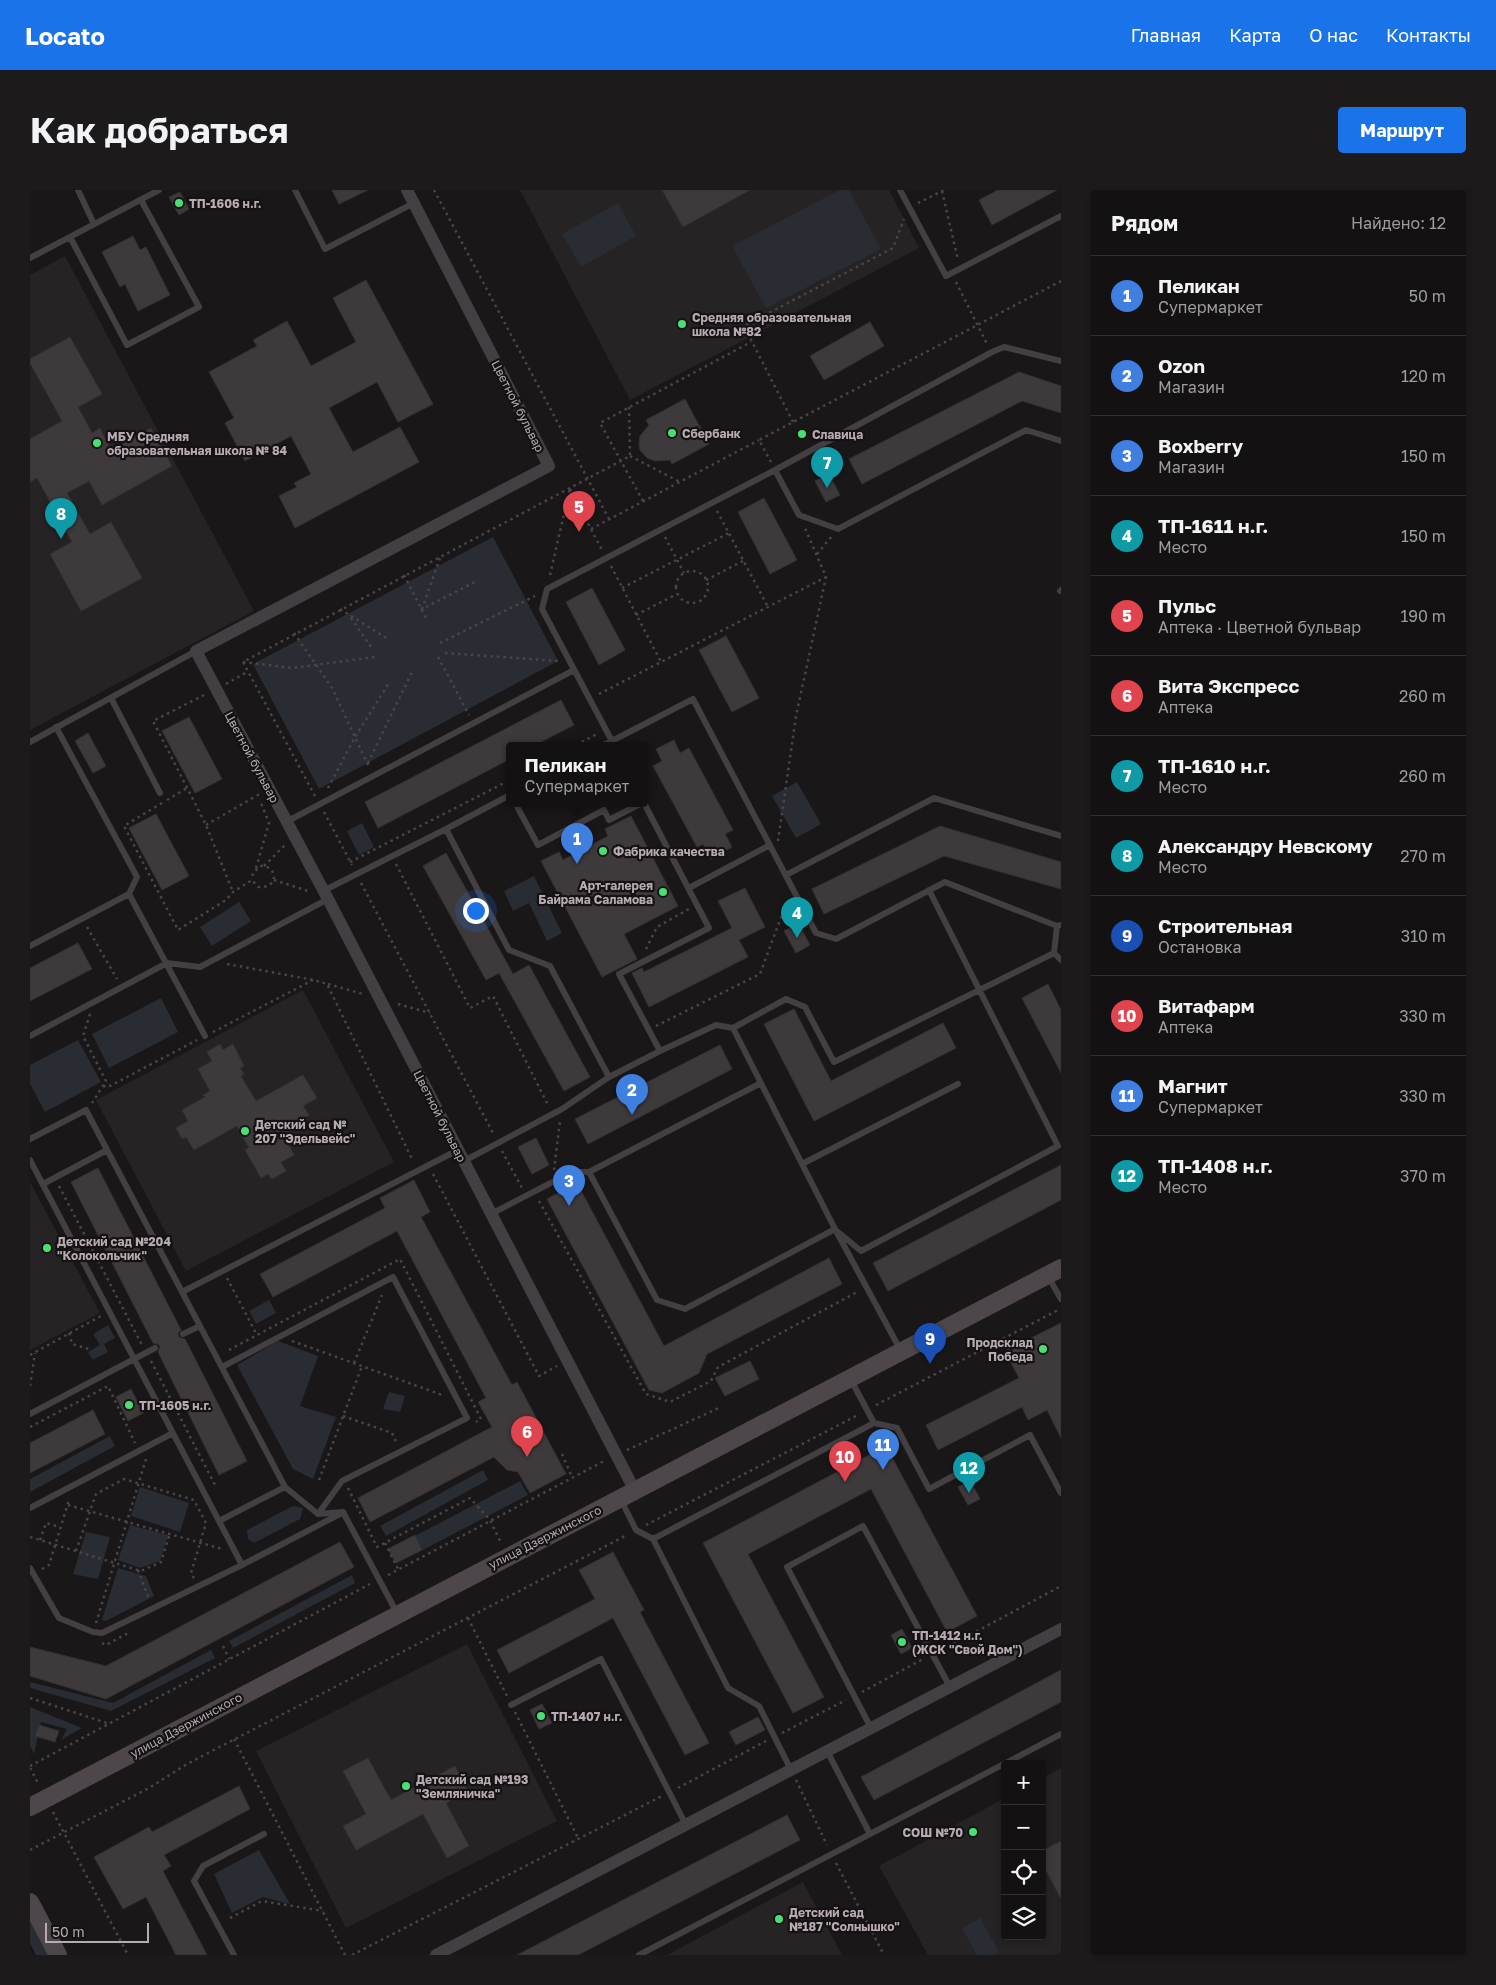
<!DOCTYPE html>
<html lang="ru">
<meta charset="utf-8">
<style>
body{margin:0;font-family:"Golos Text",sans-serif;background:#1c1a1b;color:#f1f3f6}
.controls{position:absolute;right:15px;bottom:15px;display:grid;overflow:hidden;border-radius:5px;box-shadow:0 2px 8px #0003}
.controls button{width:45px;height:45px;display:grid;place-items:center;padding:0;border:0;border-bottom:1px solid #323132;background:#131112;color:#f1f3f6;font:25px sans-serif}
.scale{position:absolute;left:15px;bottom:12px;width:104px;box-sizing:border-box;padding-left:5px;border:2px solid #b7aab3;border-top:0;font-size:14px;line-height:18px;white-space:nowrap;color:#b7aab3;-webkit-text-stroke:4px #141213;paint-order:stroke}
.you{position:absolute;left:445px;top:720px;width:18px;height:18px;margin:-12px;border:4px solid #fff;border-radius:50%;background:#1a73e8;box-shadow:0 0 0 8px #1a73e833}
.badge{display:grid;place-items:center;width:32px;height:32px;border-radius:50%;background:#1a73e8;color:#fff;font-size:16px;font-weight:700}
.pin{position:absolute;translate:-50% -41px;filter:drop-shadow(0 1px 2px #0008)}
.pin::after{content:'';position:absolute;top:26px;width:18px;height:15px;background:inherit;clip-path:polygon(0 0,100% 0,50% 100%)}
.popup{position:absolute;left:476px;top:552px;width:142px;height:65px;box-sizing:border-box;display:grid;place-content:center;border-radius:5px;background:#131112;filter:drop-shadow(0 1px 4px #0005);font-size:16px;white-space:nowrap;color:#9d9d9f}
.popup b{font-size:19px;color:#f1f3f6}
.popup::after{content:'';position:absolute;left:50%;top:100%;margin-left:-10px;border:10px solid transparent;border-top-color:#131112}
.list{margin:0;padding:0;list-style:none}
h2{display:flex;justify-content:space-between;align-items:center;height:65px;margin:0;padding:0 20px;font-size:21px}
h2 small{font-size:16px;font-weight:400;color:#9d9d9f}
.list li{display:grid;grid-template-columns:32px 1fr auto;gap:15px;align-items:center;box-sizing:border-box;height:80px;padding:0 20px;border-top:1px solid #323132}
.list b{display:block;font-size:19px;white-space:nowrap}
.list p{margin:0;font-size:16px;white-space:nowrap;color:#9d9d9f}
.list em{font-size:16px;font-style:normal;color:#9d9d9f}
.icon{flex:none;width:28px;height:28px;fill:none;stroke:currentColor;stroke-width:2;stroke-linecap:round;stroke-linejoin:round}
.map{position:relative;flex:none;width:1031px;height:1765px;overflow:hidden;border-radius:5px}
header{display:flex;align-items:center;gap:30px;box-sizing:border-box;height:70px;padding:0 25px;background:#1a73e8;color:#fff}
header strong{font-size:24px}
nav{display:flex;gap:28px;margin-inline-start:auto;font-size:18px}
.intro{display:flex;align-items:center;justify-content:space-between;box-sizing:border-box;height:120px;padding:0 30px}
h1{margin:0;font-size:35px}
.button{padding:12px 22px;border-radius:5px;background:#1a73e8;color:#fff;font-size:18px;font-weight:700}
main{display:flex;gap:30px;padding:0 30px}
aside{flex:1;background:#131112;border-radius:5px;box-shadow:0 2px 8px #0003}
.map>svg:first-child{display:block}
</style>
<header>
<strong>Locato</strong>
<nav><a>Главная</a><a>Карта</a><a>О нас</a><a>Контакты</a></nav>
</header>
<div class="intro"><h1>Как добраться</h1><a class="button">Маршрут</a></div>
<main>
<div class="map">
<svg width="1031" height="1765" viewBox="0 0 1031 1765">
<rect width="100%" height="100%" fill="#191718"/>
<!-- built -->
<path fill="#262324" d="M490,0H859L889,58L600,210Z
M35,66L224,421L0,540V85Z
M273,800L364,972L156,1081L66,910Z
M0,992L70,1123L0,1160Z
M437,1454L527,1631L316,1738L226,1561Z
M1031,1578V1765H898L849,1676L975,1608V1746H1012V1588Z
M773,1692L812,1765H637Z"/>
<!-- green -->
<path fill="#292c32" d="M810,0H819L851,59L736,118L702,56Z
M588,13L606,46L551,77L532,44Z
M463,347L528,471L289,599L223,474Z
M767,592L791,634L766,648L742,606Z
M332,633L344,657L329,665L317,641Z
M504,686L532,743L517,751L499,713L483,721L474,701Z
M209,712L221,731L182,756L170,737Z
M131,808L148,842L79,878L62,844Z
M48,850L71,892L15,922L0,894V875Z
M239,1110L246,1123L226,1134L219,1121Z
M78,1135L85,1148L74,1154L78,1162L63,1170L58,1162L70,1155L63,1144Z
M248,1151L288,1166L270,1216L306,1227L283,1289L263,1279L207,1175Z
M359,1202L375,1206L370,1222L353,1219Z
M80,1246L85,1256L0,1302V1289Z
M453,1280L458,1290L356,1346L350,1336Z
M490,1291L498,1305L387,1363L379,1349Z
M110,1297L159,1313L150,1342L101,1326Z
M263,1316L273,1318L270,1329L224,1353L218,1349L217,1340Z
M100,1335L138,1345L130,1371L110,1378L88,1370Z
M56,1342L80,1347L68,1389L43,1384Z
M88,1378L116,1386L124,1406L76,1431L72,1430Z
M322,1385L325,1393L203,1458L199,1451Z
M181,1460L185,1468L81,1521L0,1498V1492L83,1513Z
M0,1517L52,1538L31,1550L37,1539L11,1532L4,1564L0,1556Z
M229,1660L260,1714L233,1707L202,1723L184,1684Z
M0,1722L22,1765H6L0,1753Z
M950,1728L969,1762L964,1765H947L932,1738Z"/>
<!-- building -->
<path fill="#3e393b" stroke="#343132" d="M302,0H338L309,14Z
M632,0H720L653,37Z
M968,0H1027L962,35L949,10Z
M150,2L159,19L149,25L139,7Z
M103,46L110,60L116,57L140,105L108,121L95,94L90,97L72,62Z
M336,90L403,214L368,232L347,192L299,218L323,262L370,237L389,272L265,338L249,306L267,297L264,293L281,284L261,246L215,271L195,233L204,228L179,182L227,156L223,150L257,131L281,176L326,152L303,108Z
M840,132L854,156L794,190L780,166Z
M40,147L72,204L48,217L62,243L70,238L81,260L121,238L142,276L72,315L59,291L37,303L60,344L81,332L112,388L51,421L20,364L42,352L7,288L0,292V249L32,231L0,173V169Z
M989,182L1031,196V223L992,211L832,294L819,269Z
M655,209L679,254L642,274L640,270L625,271L617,268L610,260L609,253L610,246L619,235L616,230Z
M799,284L810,305L796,312L785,291Z
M734,308L767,370L740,384L708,322Z
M562,398L595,460L569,475L536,412Z
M696,446L729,508L702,522L669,460Z
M531,510L544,535L505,555H480V569L348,638L335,612Z
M159,527L192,589L165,603L132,541Z
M58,543L76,576L63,583L45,551Z
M644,550L650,563L659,558L703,640L695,644L702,657L681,669L673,654L667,657L623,576L632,571L626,559Z
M126,624L159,686L132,700L99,638Z
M601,626L648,716L594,744L607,769L572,787L511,671L529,662L533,670L578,646L575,639Z
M910,636L1031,672V699L914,666L794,724L782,699Z
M416,663L483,784L499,775L560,887L534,901L469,783L456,790L393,676Z
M715,698L735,737L709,750L718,767L619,817L602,783L612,778L614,782L702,738L688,711Z
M768,733L780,755L766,763L754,741Z
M48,753L62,779L0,811V778Z
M1018,794L1031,820V883L992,808Z
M764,819L801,891L913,833L926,858L784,931L734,834Z
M190,854L193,860L203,854L214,876L210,878L214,884L211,886L226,911L273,885L287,908L273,916L279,925L260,936L263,941L254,946L264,965L251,972L256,981L242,989L238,984L231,988L215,960L219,958L207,936L164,960L156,947L152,949L146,938L158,931L152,920L175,907L173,905L180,901L168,879L182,871L177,862Z
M690,855L702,879L558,954L545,929Z
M506,948L519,975L502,984L488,957Z
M1031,975V1010L858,1101L843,1073Z
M68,978L151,1140L148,1143L149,1147L155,1149L217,1271L189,1285L128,1162L130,1156L127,1154L123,1153L41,992Z
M384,990L400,1022L391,1027L482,1195L487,1192L536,1284L500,1303L488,1282L477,1280L464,1267L340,1332L328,1308L462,1237L448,1212L456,1208L367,1041L243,1107L230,1084L355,1018L350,1008Z
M547,993L634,1156L799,1068L812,1094L677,1164L669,1183L632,1203L619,1200L517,1009Z
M1031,1133V1248L1017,1220L998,1230L992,1217L908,1260L896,1235L989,1188L975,1161Z
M720,1171L729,1189L695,1206L685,1188Z
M101,1199L113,1223L98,1231L86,1207Z
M63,1220L75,1244L0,1283V1253Z
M856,1256L947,1426L917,1442L841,1299L718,1364L794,1507L763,1523L673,1353Z
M940,1290L950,1309L938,1315L928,1297Z
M385,1345L392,1360L366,1373L358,1359Z
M310,1352L324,1377L76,1509L0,1486V1457L76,1476Z
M583,1362L614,1420L610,1422L679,1553L655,1565L583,1428L479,1483L467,1460L565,1409L549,1380Z
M872,1439L882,1458L871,1464L861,1445Z
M1031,1480V1512L844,1610L831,1587Z
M512,1514L522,1533L509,1539L500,1520Z
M728,1527L735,1540L706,1555L699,1542Z
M9,1535L29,1541L25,1552L5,1546Z
M338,1568L361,1610L425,1576L438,1601L416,1613L439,1656L417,1668L393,1624L326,1660L313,1636L336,1624L313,1581Z
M209,1596L220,1619L134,1665L141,1676L133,1681L177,1765H146L116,1707L93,1719L64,1667L119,1637L122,1642Z
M757,1625L770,1650L548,1765H487Z
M1031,1651V1709L1012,1673V1661Z"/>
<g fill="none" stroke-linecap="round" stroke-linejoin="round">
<!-- path -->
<path stroke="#4b4449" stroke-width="2.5" stroke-dasharray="2.5 4" stroke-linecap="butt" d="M404,0L579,329
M912,1L928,70
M888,13L914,0
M926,92L957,154
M763,232L714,136L863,58L874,29
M600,266L650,292
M741,272L729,250L1031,91
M540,299L572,360
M613,311L570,233L721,152
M687,321L738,417
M561,339L729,250
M635,347L654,383
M787,364L802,346
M410,368L392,419L445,392
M581,376L631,472
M646 397a16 16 0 1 1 32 0a16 16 0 1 1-32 0Z
M374,385L396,428
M520,385L540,298
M676,390L713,371
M592,398L699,343
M310,419L358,449
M606,425L647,404
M321,428L341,457
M264,443L302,498L339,577
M410,453L505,406
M415,463L528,471
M408,467L439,525
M213,472L263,478L345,467
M196,494L217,482
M569,504L796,387
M174,505L123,531L176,635L203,702
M546,555L567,544
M338,573L383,480
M298,598L325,547L359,493
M285,606L213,472L600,266L599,217
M137,610L157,598
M132,613L94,636L148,740L196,710L203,702L222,690L228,697C250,699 248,675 230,676L223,683L222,690
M294,622L322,675
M176,635L228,605L227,604
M748,651L766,526L796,387L775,338
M320,672L480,590
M366,674L440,818L463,806L518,915
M234,676L256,654
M226,678L239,633L231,613
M244,690L278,701
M331,693L464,945
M57,737L87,789
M616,759L627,737L659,719
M197,774L284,790L297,794L383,971
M298,794L333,804
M368,814L400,823
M60,824L53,846L76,891L62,913
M626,836L730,784L757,711
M183,842L283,790
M73,896L78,897L167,850
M472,961L492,998
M524,980L530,931
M403,984L509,1186L527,1176
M29,996L112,1155
M509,1011L616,1204L640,1212L681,1191L688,1177L829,1101
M197,1088L227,1145
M39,1143L42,1154L62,1160
M262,1151L415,1206
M199,1160L370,1069L451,1229L446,1232
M0,1165L71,1126
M121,1171L185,1295
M324,1173L352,1105
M0,1196L5,1163
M846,1215L1030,1119
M313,1226L362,1243L367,1254
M0,1237L78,1196L105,1253
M597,1260L691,1217
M532,1264L542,1287
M289,1290L332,1176
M318,1298L347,1357L440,1308L460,1330L470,1351
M38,1315L192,1359
M616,1335L828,1225
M0,1347L111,1381L131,1372L140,1343
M10,1350L16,1333L30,1337
M355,1353L368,1379
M46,1361L66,1304L94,1289L164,1310L176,1333L161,1383L164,1388
M12,1379L19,1375L39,1310L38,1308
M108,1380L119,1409
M358,1385L574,1271
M438,1428L477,1506
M66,1433L116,1269
M72,1453L76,1455L100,1442
M193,1456L199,1469
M912,1460L1031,1396
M832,1502L893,1469
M0,1508L77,1533
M485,1522L548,1648
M752,1543L816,1510
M204,1549L315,1765
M0,1576L340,1394
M0,1578L9,1595
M766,1590L797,1655
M648,1598L736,1551
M23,1622L98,1765
M0,1660L119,1598L157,1574L597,1345
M806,1673L854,1765
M200,1728L232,1711L293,1721
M322,1765L632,1606"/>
<!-- service -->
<path stroke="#443f42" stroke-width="6" d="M48,0L64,34
M265,0L295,59L384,13
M870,0L916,86L1031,26
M40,47L97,155L169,117L111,10
M0,68L129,0
M745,280L769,325L808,339L996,240L1031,251
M1030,401L1031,400
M81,508L130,603
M0,552L166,461
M574,555L663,509L786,743L806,749L915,692L1027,736L1031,735
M584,555L512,419L517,399L745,280L962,162L974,157L1031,171
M485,613L508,655L574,620L579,630L612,613
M614,613L679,738L589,784L630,861
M256,632L544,480
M416,639L480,605
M756,685L904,608L1031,646
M659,698L740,655
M293,701L416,639L479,760L520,776L579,887
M99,704L175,846
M0,756L99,704L107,687L26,537
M1024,763L1027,736
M1024,763L1031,770
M703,838L756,809L775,817L804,872L1024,763
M0,846L137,773L170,777L298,709
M0,949L56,920L255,1297L288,1324L313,1322
M0,970L212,1375
M434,971L532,919L579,887L630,861L686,835L703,838L805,1039L871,1161
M772,974L928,894
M559,982L627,1110L655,1119L805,1039
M13,994L77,960
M461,1024L542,982H559L731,893
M808,1042L831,1061L1028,956L899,700
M1018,1086L1031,1109
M152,1102L428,960
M153,1144L170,1136
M192,1177L363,1087L437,1228L312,1291L288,1324
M821,1190L844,1233
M0,1224L125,1158
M591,1310L606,1340L623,1349L698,1498L729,1516L761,1580
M0,1318L143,1243
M313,1322L367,1423
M189,1331L255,1297
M623,1349L844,1233L867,1238L899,1299L1000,1245L1031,1303
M0,1378L29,1428L63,1442L72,1443L212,1375L310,1324
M481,1515L571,1469L656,1635
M841,1538L757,1377L833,1336L920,1497
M797,1561L840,1644
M204,1765L164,1691L173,1676L234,1644
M609,1765L1031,1544"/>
<!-- minor -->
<path stroke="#443f42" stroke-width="12" d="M377,0L519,276L166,461L298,709L605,1301
M406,1765L1031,1439"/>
<!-- secondary -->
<path stroke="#4d474b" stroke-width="18" d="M0,1617L1031,1078
M0,1712L28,1765"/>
</g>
<!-- markers -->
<g fill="#47e075" stroke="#141213" stroke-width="2">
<circle cx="149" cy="13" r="5"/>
<circle cx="652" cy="134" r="5"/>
<circle cx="642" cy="243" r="5"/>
<circle cx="772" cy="244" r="5"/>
<circle cx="67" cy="253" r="5"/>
<circle cx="573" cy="661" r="5"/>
<circle cx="633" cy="702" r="5"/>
<circle cx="215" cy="941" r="5"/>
<circle cx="17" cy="1058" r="5"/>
<circle cx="1013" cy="1159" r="5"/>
<circle cx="99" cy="1215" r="5"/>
<circle cx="872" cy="1452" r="5"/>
<circle cx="511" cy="1526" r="5"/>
<circle cx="376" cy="1596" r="5"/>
<circle cx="943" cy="1642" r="5"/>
<circle cx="749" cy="1729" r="5"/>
</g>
<g text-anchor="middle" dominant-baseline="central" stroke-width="4.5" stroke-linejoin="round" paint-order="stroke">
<!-- poi labels -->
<g font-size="12" font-weight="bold" fill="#b7aab3" stroke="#141213" text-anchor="start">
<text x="159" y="13">ТП-1606 н.г.</text>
<text x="662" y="127">Средняя образовательная<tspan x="662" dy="14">школа №82</tspan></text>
<text x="652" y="243">Сбербанк</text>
<text x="782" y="244">Славица</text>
<text x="77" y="246">МБУ Средняя<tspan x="77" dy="14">образовательная школа № 84</tspan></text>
<text x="583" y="661">Фабрика качества</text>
<text x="623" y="695" text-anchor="end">Арт-галерея<tspan x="623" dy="14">Байрама Саламова</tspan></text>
<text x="225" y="934">Детский сад №<tspan x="225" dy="14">207 "Эдельвейс"</tspan></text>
<text x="27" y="1051">Детский сад №204<tspan x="27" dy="14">"Колокольчик"</tspan></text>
<text x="1003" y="1152" text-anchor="end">Продсклад<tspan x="1003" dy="14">Победа</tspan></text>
<text x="109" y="1215">ТП-1605 н.г.</text>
<text x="882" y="1445">ТП-1412 н.г.<tspan x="882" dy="14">(ЖСК "Свой Дом")</tspan></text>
<text x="521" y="1526">ТП-1407 н.г.</text>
<text x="386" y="1589">Детский сад №193<tspan x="386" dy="14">"Земляничка"</tspan></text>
<text x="933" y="1642" text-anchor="end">СОШ №70</text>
<text x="759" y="1722">Детский сад<tspan x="759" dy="14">№187 "Солнышко"</tspan></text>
</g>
<!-- street labels -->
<g font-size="12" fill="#b7aab3" stroke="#141213">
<text transform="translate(488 216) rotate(63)">Цветной бульвар</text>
<text transform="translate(222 567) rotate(62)">Цветной бульвар</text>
<text transform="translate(410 926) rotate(63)">Цветной бульвар</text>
<text transform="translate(515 1347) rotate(-27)">улица Дзержинского</text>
<text transform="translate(156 1535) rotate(-28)">улица Дзержинского</text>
</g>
</g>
</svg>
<div class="controls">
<button>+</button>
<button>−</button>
<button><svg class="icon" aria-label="locate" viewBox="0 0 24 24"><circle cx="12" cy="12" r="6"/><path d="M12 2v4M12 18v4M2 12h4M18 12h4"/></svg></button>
<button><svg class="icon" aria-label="layers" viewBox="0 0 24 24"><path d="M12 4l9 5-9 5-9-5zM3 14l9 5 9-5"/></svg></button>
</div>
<div class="scale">50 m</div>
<div class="you"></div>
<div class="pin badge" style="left:547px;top:674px;background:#3f7fe0">1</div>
<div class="popup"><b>Пеликан</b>Супермаркет</div>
<div class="pin badge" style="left:602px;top:925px;background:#3f7fe0">2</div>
<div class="pin badge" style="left:539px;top:1016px;background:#3f7fe0">3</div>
<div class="pin badge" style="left:767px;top:748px;background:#0f9aa8">4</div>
<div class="pin badge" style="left:549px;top:342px;background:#e0444e">5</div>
<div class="pin badge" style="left:497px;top:1267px;background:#e0444e">6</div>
<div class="pin badge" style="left:797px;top:298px;background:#0f9aa8">7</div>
<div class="pin badge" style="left:31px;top:349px;background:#0f9aa8">8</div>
<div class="pin badge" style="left:900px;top:1174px;background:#1a4fb4">9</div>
<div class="pin badge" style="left:815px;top:1292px;background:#e0444e">10</div>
<div class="pin badge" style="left:853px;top:1280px;background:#3f7fe0">11</div>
<div class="pin badge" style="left:939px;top:1303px;background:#0f9aa8">12</div>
</div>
<aside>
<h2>Рядом<small>Найдено: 12</small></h2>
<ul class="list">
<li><span class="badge" style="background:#3f7fe0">1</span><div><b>Пеликан</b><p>Супермаркет</p></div><em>50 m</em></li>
<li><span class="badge" style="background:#3f7fe0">2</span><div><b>Ozon</b><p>Магазин</p></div><em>120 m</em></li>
<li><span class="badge" style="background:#3f7fe0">3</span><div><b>Boxberry</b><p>Магазин</p></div><em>150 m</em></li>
<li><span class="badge" style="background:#0f9aa8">4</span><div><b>ТП-1611 н.г.</b><p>Место</p></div><em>150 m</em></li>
<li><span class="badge" style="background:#e0444e">5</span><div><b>Пульс</b><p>Аптека · Цветной бульвар</p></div><em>190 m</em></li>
<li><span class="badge" style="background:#e0444e">6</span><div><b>Вита Экспресс</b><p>Аптека</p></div><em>260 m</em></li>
<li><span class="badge" style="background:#0f9aa8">7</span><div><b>ТП-1610 н.г.</b><p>Место</p></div><em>260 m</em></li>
<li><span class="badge" style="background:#0f9aa8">8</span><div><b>Александру Невскому</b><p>Место</p></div><em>270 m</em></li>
<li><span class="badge" style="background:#1a4fb4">9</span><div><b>Строительная</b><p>Остановка</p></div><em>310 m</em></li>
<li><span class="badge" style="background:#e0444e">10</span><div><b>Витафарм</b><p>Аптека</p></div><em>330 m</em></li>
<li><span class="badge" style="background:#3f7fe0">11</span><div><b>Магнит</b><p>Супермаркет</p></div><em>330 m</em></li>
<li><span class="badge" style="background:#0f9aa8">12</span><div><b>ТП-1408 н.г.</b><p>Место</p></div><em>370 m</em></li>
</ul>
</aside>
</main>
